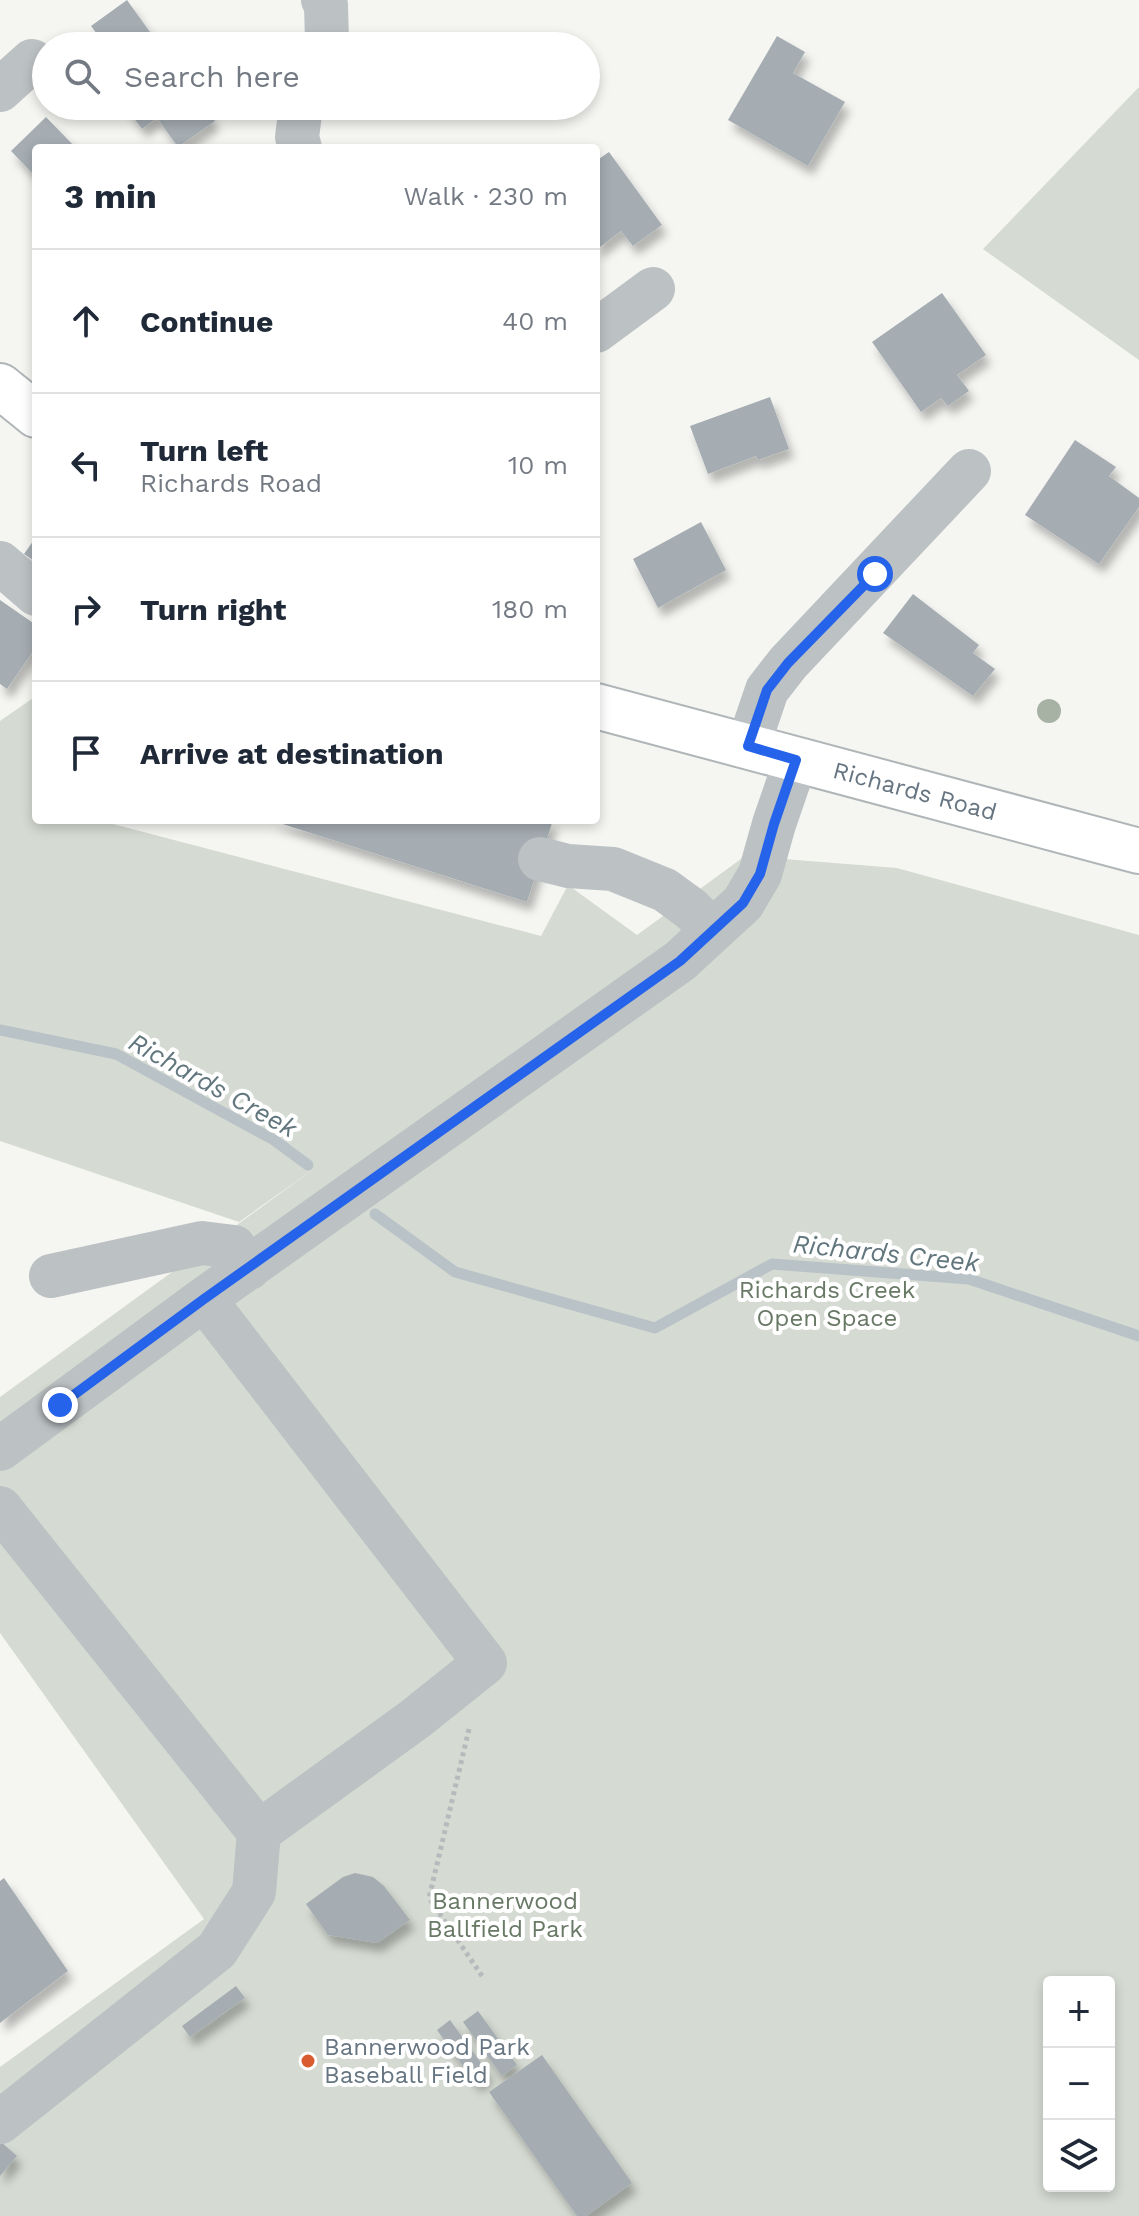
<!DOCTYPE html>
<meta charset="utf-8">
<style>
body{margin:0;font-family:"Work Sans",sans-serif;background:#f2f2f3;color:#1f2937}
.controls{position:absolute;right:24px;bottom:24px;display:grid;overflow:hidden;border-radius:8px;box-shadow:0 4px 12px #0003}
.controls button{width:72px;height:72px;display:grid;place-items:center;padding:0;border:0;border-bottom:2px solid #e0e1e3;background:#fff;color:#1f2937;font:40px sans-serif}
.stop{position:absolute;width:24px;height:24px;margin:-18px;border:6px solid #2563eb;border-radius:50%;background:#fff}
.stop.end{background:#2563eb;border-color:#fff;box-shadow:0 2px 8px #0008}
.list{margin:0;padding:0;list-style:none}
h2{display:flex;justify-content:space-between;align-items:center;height:104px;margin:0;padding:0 32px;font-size:34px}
h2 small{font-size:26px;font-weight:400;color:#747a83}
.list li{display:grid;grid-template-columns:52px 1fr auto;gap:24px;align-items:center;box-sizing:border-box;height:144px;padding:0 32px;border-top:2px solid #e0e1e3}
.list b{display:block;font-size:30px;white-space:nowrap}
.list p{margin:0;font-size:26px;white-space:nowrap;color:#747a83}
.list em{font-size:26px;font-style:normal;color:#747a83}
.icon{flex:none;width:44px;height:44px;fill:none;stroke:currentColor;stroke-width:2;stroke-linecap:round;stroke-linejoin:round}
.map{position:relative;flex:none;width:1139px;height:2216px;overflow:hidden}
.search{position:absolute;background:#fff;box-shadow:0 4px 12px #0003;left:32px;top:32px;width:568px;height:88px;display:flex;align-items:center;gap:20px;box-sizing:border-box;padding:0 28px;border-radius:44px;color:#747a83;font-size:30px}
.panel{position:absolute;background:#fff;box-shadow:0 4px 12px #0003;left:32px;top:144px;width:568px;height:680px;border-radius:8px}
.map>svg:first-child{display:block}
</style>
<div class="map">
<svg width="1139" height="2216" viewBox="0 0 1139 2216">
<defs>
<filter id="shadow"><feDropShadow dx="5" dy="9" stdDeviation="4" flood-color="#0004"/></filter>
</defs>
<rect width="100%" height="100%" fill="#f5f6f2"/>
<!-- green -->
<path fill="#d5dad2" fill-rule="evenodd" d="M1139,87V360L983,249Z
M36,696V820H113V824L541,936L568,885L637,935L745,856L897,868L1139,935V2216H0V2067L204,1919L0,1633V1397L318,1166L239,1222L0,1141V721ZM1049,1982H1109V2186H1049Z"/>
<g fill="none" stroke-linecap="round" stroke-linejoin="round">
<!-- stream -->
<path stroke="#b8c2c7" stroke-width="11" d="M0,1030L116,1054L274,1140L308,1165
M375,1214L455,1272L655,1328L772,1264L969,1279L1139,1336"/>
</g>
<!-- building -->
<path fill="#a5adb2" filter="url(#shadow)" d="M127,0L160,46H106L91,26Z
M777,36L805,52L793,73L845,102L808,166L728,120Z
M125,106H204L215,121L178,147L157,118L142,129Z
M46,117L76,148H36V177L11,151Z
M609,152L662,225L633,246L621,231L596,250V161Z
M942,293L986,355L957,375L969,391L948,406L941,398L921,412L872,342Z
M770,397L789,449L758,460L756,456L708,474L690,426Z
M1075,440L1116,467L1109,476L1139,498V507L1099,564L1025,515Z
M701,522L726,570L658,608L633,559Z
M36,537V562L24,554Z
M913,594L979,645L973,653L995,669L973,696L883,633Z
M0,600L36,625V647L7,689L0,684Z
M270,820H553L527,902Z
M355,1873L373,1877L384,1886L410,1920L377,1943L328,1935L306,1904L343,1877Z
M4,1878L68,1971L0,2023V1881Z
M236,1986L245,1998L190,2037L182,2026Z
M478,2011L517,2065L502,2076L463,2022Z
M450,2020L489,2074L476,2084L437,2030Z
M542,2055L632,2183L586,2216H577L489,2092Z
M0,2141L17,2156L0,2176Z"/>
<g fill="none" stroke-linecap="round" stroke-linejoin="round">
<!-- major casing -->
<g stroke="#b0b5b8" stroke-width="48">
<g id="major">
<path d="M0,386L36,415"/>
<path id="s1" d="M596,706L1139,851"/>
</g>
</g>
<!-- path -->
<path stroke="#b7babc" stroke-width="5" stroke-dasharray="4 4" stroke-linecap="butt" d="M469,1729L429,1898L482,1976
M438,1911L449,1904L477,1899"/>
<!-- minor -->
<path stroke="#bcc1c4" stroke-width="44" d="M323,0L326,5L327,41L324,46
M0,90L32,61
M300,148L297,137L301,106
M596,331L653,289
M0,563L36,594
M748,746L767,690L788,663L969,471
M540,859L568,866L613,869L665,890L691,909L712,930
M51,1276L202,1243L234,1247L249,1268
M204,1299L485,1663L415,1719L259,1832
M0,1449L204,1299L680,961L743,903L760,874L774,824L796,760
M0,1508L259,1832L254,1892L217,1950L0,2122"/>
<!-- major -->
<use href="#major" stroke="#fff" stroke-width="44"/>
</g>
<!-- trees -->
<circle fill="#a7b1a4" cx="1049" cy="711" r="12"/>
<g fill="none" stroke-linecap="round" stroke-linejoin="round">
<!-- route -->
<path stroke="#2563eb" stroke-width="10" d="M60,1405L204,1299L680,961L743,903L760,874L774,824L796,760L748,746L767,690L788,663L875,574"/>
</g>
<!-- markers -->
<circle fill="#d85c30" stroke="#fff" stroke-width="3" cx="308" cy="2061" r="8"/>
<g text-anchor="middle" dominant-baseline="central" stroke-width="8" stroke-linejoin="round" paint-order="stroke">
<!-- street labels -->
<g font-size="24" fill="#667581" stroke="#fff">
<text stroke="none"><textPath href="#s1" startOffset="330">Richards Road</textPath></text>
</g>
<!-- park labels -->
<g font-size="24" fill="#687965" stroke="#fff">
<text x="827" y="1290">Richards Creek<tspan x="827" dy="28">Open Space</tspan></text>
<text x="505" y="1901">Bannerwood<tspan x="505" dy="28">Ballfield Park</tspan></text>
</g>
<!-- poi labels -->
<g font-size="24" fill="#667581" stroke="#fff" text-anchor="start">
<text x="324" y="2047">Bannerwood Park<tspan x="324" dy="28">Baseball Field</tspan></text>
</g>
<!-- water labels -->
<g font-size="26" font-style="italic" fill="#62767e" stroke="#fff">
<text transform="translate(213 1085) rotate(29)">Richards Creek</text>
<text transform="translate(886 1253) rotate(6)">Richards Creek</text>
</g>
</g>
</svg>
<div class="controls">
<button>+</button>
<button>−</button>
<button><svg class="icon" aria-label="layers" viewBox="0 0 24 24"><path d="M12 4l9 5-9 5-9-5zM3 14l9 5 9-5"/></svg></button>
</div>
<div class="stop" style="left:875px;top:574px"></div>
<div class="stop end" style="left:60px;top:1405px"></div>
<div class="search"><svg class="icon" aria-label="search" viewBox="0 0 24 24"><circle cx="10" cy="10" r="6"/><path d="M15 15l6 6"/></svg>Search here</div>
<section class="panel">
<h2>3 min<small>Walk · 230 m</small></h2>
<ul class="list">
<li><svg class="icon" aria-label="ahead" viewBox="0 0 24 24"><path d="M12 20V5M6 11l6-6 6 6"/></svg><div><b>Continue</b></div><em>40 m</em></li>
<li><svg class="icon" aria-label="left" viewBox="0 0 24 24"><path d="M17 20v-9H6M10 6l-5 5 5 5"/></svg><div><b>Turn left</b><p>Richards Road</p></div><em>10 m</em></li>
<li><svg class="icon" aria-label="right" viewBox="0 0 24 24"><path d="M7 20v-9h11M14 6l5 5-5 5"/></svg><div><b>Turn right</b></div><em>180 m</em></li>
<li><svg class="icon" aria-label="arrive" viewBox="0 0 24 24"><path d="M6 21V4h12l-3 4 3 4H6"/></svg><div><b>Arrive at destination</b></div></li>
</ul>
</section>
</div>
